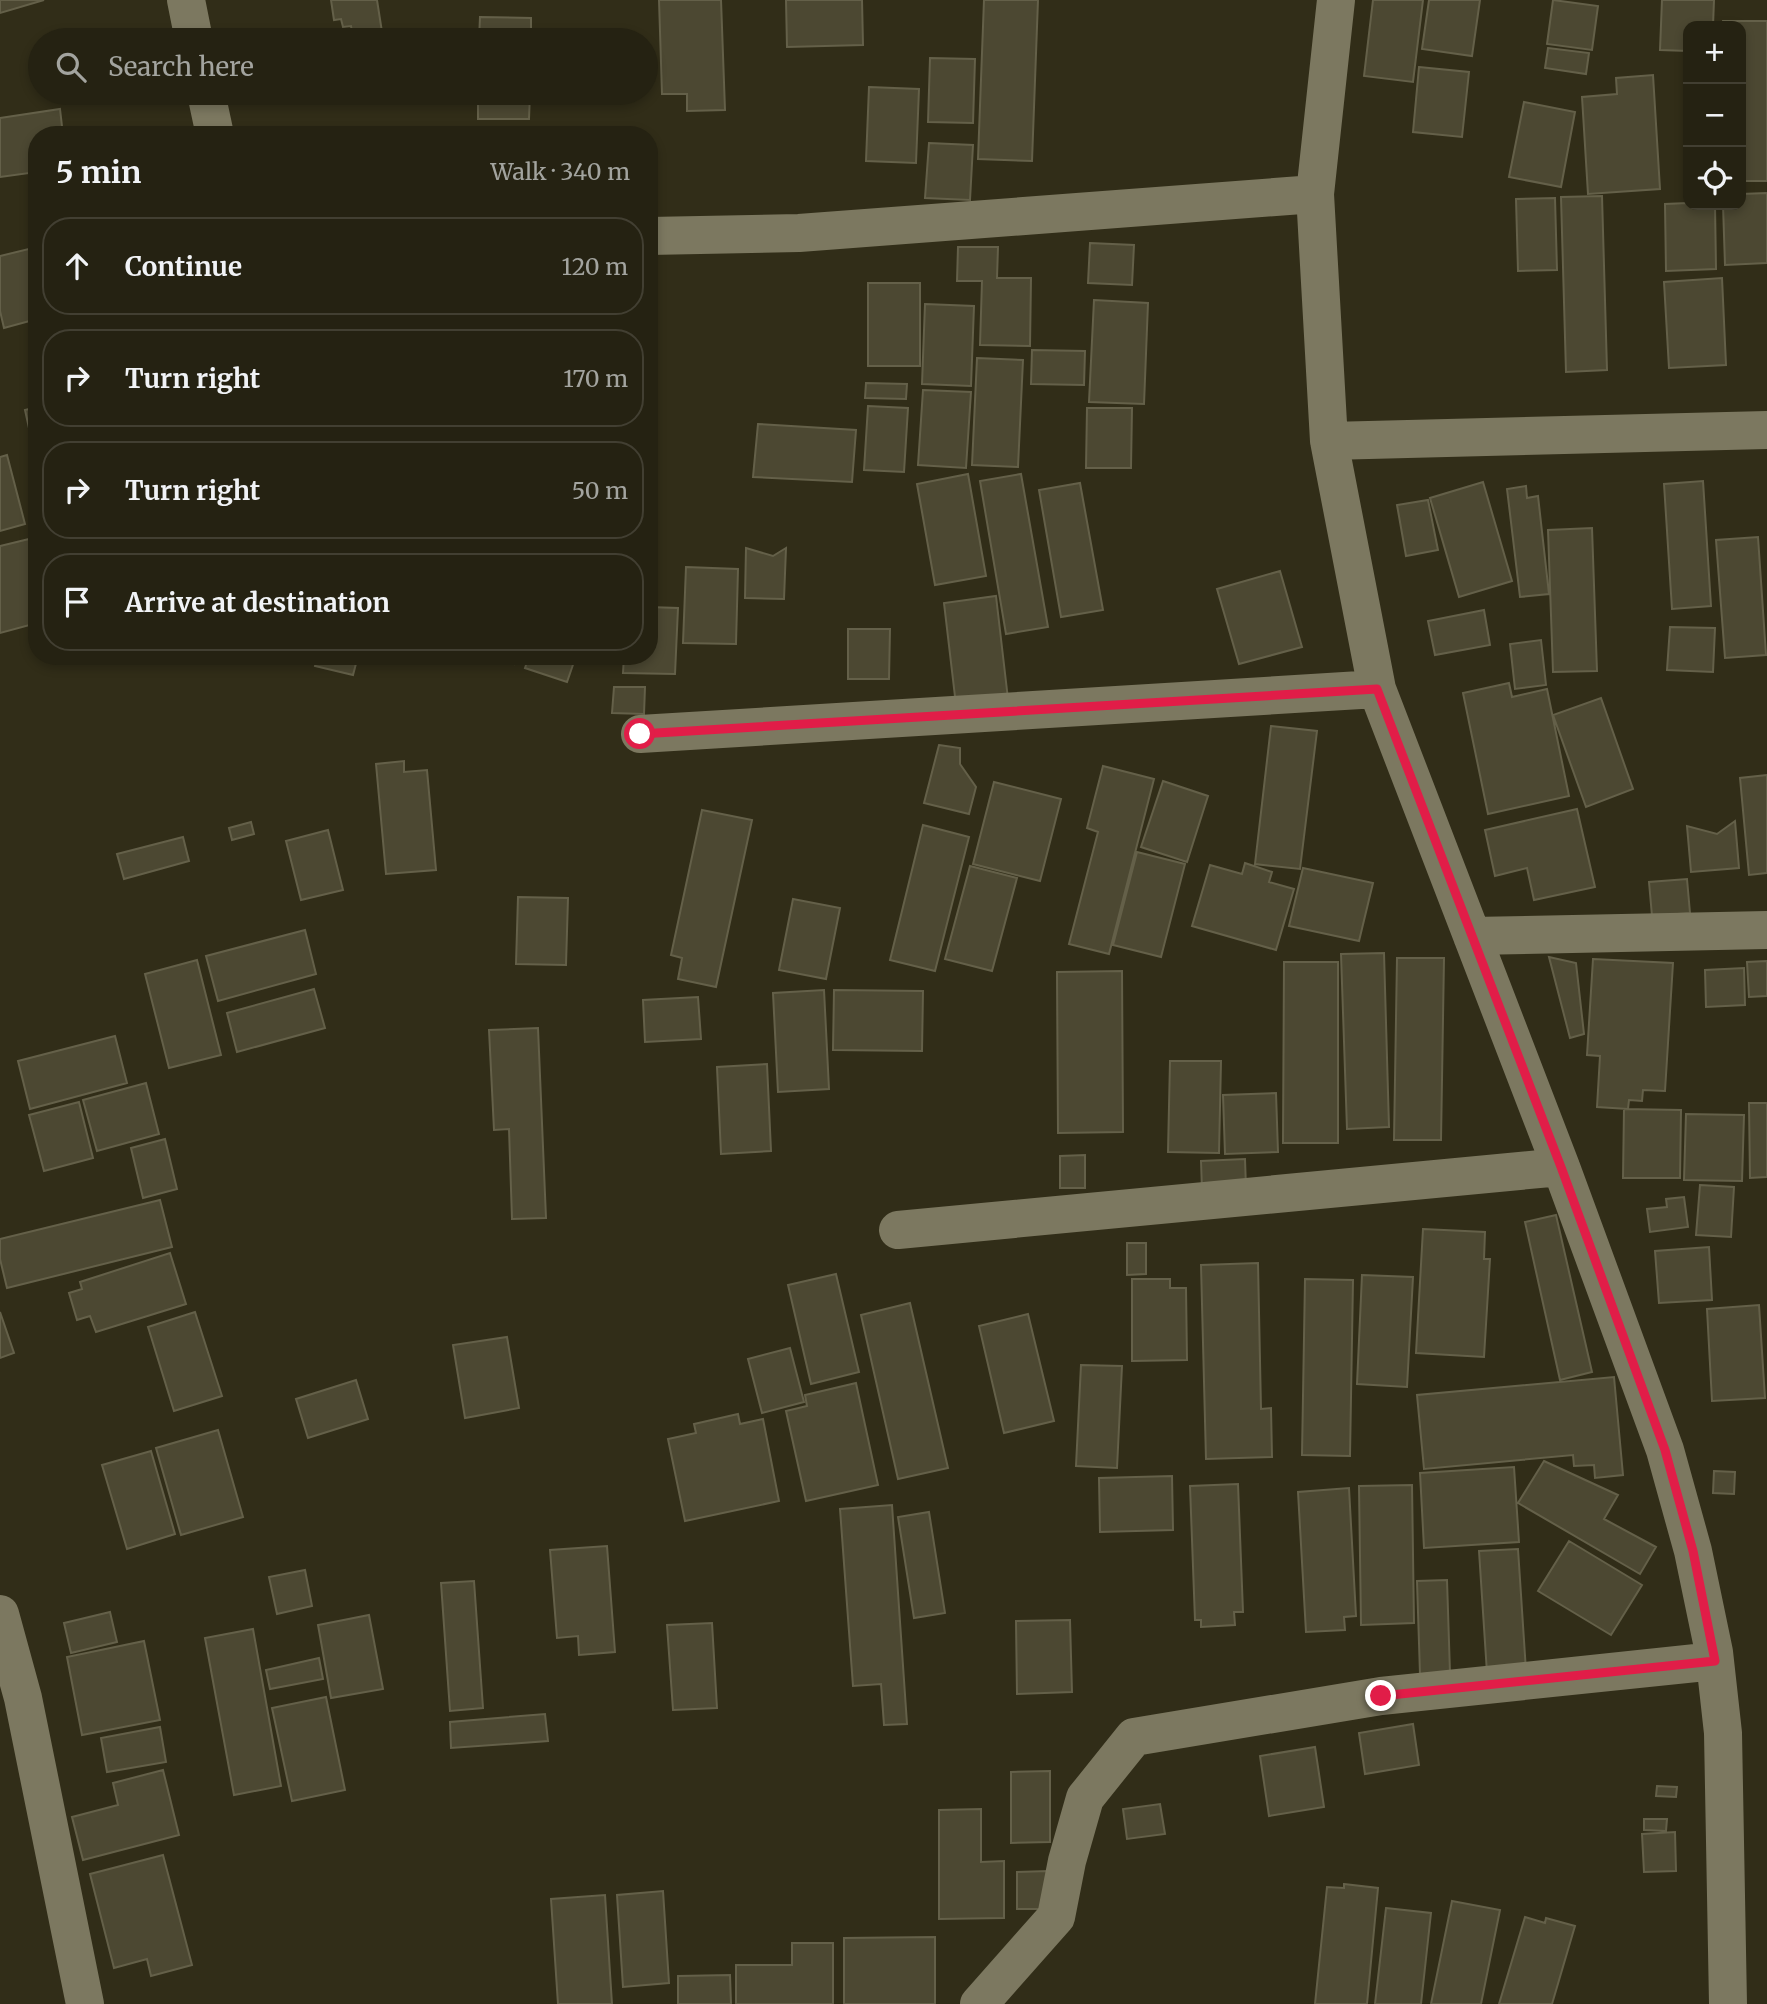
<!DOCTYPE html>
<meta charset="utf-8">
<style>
body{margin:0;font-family:Merriweather,serif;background:#312f20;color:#f1f3f6}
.controls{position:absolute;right:21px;top:21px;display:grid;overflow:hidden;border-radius:14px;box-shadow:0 4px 10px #0003}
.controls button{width:63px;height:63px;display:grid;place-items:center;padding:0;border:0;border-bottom:2px solid #423f32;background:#252212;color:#f1f3f6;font:35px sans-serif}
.stop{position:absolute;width:21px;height:21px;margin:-16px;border:5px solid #e11d48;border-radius:50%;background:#fff}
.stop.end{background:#e11d48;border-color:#fff;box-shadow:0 2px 7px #0008}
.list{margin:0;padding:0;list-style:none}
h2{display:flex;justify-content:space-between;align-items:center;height:91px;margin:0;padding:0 28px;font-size:30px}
h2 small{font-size:23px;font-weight:400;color:#a3a49f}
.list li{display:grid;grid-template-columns:46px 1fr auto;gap:21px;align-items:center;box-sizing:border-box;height:98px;margin:0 14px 14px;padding:0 14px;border:2px solid #423f32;border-radius:28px}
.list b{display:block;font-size:26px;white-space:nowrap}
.list em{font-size:23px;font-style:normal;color:#a3a49f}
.icon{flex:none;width:38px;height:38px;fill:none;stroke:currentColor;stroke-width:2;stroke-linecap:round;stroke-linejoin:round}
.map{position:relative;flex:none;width:1767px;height:2004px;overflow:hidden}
.search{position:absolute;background:#252212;box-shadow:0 4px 10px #0003;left:28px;top:28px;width:630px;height:77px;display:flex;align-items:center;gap:18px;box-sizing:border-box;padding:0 24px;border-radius:38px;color:#a3a49f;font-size:26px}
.panel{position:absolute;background:#252212;box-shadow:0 4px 10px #0003;left:28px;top:126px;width:630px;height:539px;border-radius:28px}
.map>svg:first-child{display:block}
</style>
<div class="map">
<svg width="1767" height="2004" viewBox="0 0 1767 2004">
<rect width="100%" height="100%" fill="#312d18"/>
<!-- building -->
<path fill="#4c4832" stroke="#646049" stroke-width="2" d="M0,0H44L0,13Z
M331,0H377L382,32L353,37L351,26L343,27L341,19L334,20Z
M659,0H721L725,110L687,111V94H662Z
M786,0H862L863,45L787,47Z
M984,0H1038L1032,161L978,159Z
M1373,0H1423L1413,82L1364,76Z
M1429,0H1480L1472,56L1422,49Z
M1553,0L1598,6L1592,50L1547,44Z
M1662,0H1714L1713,26H1688V51L1660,50Z
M480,17L531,18V40H479Z
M1723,21H1767V181H1741V26H1722Z
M1548,48L1589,53L1586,74L1545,68Z
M930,58L975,59L973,123L928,122Z
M1419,67L1469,72L1462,137L1413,132Z
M1653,75L1660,189L1588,194L1582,97L1617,94L1616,78Z
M869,87L919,89L916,163L866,161Z
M478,93H530L529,119H478Z
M1524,102L1575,112L1561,187L1509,177Z
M60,109L63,135H37V172L0,177V118Z
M929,143L973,145L970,200L925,198Z
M1767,193V263L1725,265L1723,205H1741V194Z
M1602,196L1607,370L1566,372L1561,197Z
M1555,198L1557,270L1518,271L1516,199Z
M1688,203L1715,205L1716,269L1666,271L1665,204Z
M1090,243L1134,245L1132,285L1088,283Z
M37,247V319L4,328L0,311V256Z
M958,247H998L997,278H1031L1030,346L980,345L982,281H957Z
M1722,278L1726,365L1669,368L1664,282Z
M868,283H920V366H868Z
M1094,300L1148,303L1144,404L1089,402Z
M925,304L974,306L971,386L922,384Z
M1032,350L1085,351L1084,385L1031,384Z
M977,358L1023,360L1018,467L972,465Z
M866,383L907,384L906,399L865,398Z
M923,390L971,392L966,468L918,465Z
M868,406L908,408L904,472L864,470Z
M37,407V460H36L25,410Z
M1087,408H1132L1131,468H1086Z
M758,424L856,430L852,482L753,477Z
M7,455L25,524L0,531V457Z
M968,474L986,576L935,585L917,484Z
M1021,474L1048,627L1006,634L980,481Z
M1703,481L1711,606L1672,609L1664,484Z
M1483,482L1512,581L1459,597L1430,498Z
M1080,483L1103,610L1061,617L1039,490Z
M1526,486L1527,498L1538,496L1549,594L1520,597L1507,489Z
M1428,500L1438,550L1406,556L1397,505Z
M1592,528L1597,671L1553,672L1548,530Z
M1758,537L1766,655L1725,658L1716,540Z
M29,539L37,569V623L0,633V546Z
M746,548L773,556L786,548L784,599L745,598Z
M686,567L738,569L736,644L683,643Z
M1280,571L1302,647L1239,664L1217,589Z
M996,596L1008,699L956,705L944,603Z
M649,607L678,608L675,674L623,673L624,656H649Z
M1484,610L1490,645L1435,655L1428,621Z
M1670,627L1715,628L1713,672L1667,670Z
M848,629H890L889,679H848Z
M1541,640L1546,685L1515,689L1510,644Z
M317,656H358L353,675L315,666Z
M491,656H517L514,664Z
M529,656H576L567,682L525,668Z
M1509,683L1512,697L1547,689L1569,796L1488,814L1463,693Z
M614,687H645L644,714L612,713Z
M1601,698L1633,789L1586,807L1553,715Z
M1271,726L1317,731L1300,869L1255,864Z
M939,745L960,748V764L976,787L969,814L924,803Z
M404,761V772L427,770L436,870L386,874L376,764Z
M1103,766L1154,779L1109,954L1069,944L1098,832L1087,828Z
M1767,775V873L1749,875L1740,778Z
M1163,781L1208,796L1187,862L1141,847Z
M994,782L1061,799L1040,881L973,864Z
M1577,809L1595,887L1534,900L1527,868L1495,876L1485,830Z
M702,810L752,820L716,987L678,979L682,958L671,955Z
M1735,821L1739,868L1691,872L1687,826L1717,834Z
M251,822L254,834L232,840L229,828Z
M923,825L969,837L935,971L890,960Z
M328,830L343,890L301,900L286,841Z
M183,837L189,861L124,879L117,854Z
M1137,852L1185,864L1161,957L1113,945Z
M1245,863L1272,872L1269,882L1294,889L1276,950L1192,926L1210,865L1242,874Z
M970,866L1017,878L992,971L945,959Z
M1303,868L1373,883L1359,941L1289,926Z
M1687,879L1690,913L1652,916L1649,882Z
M518,897L568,898L566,965L516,964Z
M793,899L840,908L826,979L779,970Z
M305,930L316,974L218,1001L206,956Z
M1384,953L1389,1127L1347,1129L1341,954Z
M1549,957L1576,963L1584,1034L1570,1038Z
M1397,958H1444L1441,1140H1394Z
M1593,959L1673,963L1665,1091L1643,1090L1642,1101L1629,1100L1628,1109L1597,1107L1600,1056L1587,1055Z
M197,960L221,1055L169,1068L145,974Z
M1767,961V996L1749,997L1747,962Z
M1284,962H1338V1143H1283Z
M1744,968L1745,1005L1706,1007L1705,970Z
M1122,971L1123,1132L1058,1133L1057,972Z
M314,989L325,1028L237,1052L227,1013Z
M824,990L829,1089L778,1092L773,993Z
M834,990L923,991L922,1051L833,1050Z
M698,997L701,1039L645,1042L643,1000Z
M538,1028L546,1218L512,1219L509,1129L494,1130L489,1030Z
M115,1036L127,1083L30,1109L18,1061Z
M1170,1061H1221L1219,1153L1168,1152Z
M767,1064L771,1151L721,1154L717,1067Z
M146,1083L159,1134L97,1151L83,1100Z
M1276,1093L1278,1152L1225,1154L1223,1095Z
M79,1102L93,1158L44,1171L29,1115Z
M1749,1103H1767V1177L1750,1178Z
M1624,1109L1681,1110L1680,1178H1623Z
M1686,1114L1744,1115L1742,1181L1684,1180Z
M165,1139L177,1189L143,1198L131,1148Z
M1085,1155V1188H1060V1156Z
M1245,1159L1246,1188L1202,1190L1201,1161Z
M1700,1185L1734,1187L1731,1237L1696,1235Z
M1684,1197L1688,1227L1650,1232L1647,1209L1667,1207L1666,1199Z
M160,1200L172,1247L7,1288L0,1259V1239Z
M1556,1215L1592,1372L1560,1380L1525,1222Z
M1423,1229L1485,1232L1484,1259H1490L1484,1357L1416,1353Z
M1127,1243H1146V1274L1127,1275Z
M1709,1247L1712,1300L1659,1303L1655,1251Z
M170,1253L186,1304L96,1332L90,1316L77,1320L69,1293L82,1289L80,1282Z
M1258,1263L1261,1409L1271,1408L1272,1457L1206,1459L1201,1265Z
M836,1274L859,1372L811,1384L788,1285Z
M1362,1275L1413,1277L1407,1387L1357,1384Z
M1132,1279H1170V1288H1186L1187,1360L1132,1361Z
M1305,1279L1353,1280L1350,1456L1302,1455Z
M910,1303L948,1468L898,1479L861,1315Z
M1759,1305L1765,1398L1712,1401L1707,1309Z
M0,1312L14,1353L0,1358Z
M195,1312L222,1396L174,1411L148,1327Z
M1028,1314L1054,1421L1004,1433L979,1326Z
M507,1337L519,1408L465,1418L453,1345Z
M790,1348L804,1402L762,1413L748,1359Z
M1081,1365L1122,1366L1117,1468L1076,1466Z
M1614,1377L1623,1475L1595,1478L1594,1465L1574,1466L1573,1455L1424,1469L1417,1395Z
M356,1380L368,1419L308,1438L296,1399Z
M856,1383L878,1485L806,1501L786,1411L807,1406L805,1395Z
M738,1414L740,1424L763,1419L779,1501L685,1521L668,1439L696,1433L694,1424Z
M218,1430L243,1517L181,1535L156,1448Z
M151,1451L175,1534L127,1549L102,1465Z
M1544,1461L1618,1495L1604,1519L1656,1547L1640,1574L1518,1503Z
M1514,1467L1519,1542L1424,1548L1420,1473Z
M1714,1471L1735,1472L1734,1494L1713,1493Z
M1172,1476L1173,1530L1100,1532L1099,1478Z
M1238,1484L1243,1612H1234L1235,1625L1201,1627V1620H1195L1190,1486Z
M1412,1485L1414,1623L1361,1625L1359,1486Z
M1349,1488L1356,1616L1344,1617L1345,1630L1306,1632L1298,1492Z
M892,1505L907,1724L884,1725L881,1684L853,1686L840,1509Z
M929,1512L945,1613L914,1618L898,1517Z
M1569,1541L1642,1585L1611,1635L1538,1591Z
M607,1546L615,1652L579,1655L578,1636L557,1638L550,1550Z
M1518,1549L1526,1671L1487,1673L1479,1551Z
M305,1570L312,1606L277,1614L269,1577Z
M1447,1580L1450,1673L1420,1674L1417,1581Z
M474,1581L483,1708L450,1711L441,1583Z
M110,1612L117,1642L71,1653L64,1623Z
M369,1615L383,1689L331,1698L318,1625Z
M1070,1620L1072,1692L1017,1694L1016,1621Z
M712,1623L717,1708L673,1710L667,1625Z
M253,1629L281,1786L234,1795L205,1638Z
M144,1641L160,1720L82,1735L67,1657Z
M319,1658L323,1679L270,1689L266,1670Z
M326,1697L345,1790L292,1801L272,1708Z
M545,1714L548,1741L451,1748L450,1722Z
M1413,1724L1419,1765L1365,1774L1359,1733Z
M160,1727L166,1762L107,1772L101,1738Z
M1315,1747L1324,1807L1269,1816L1260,1756Z
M163,1770L179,1835L83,1860L72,1817L118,1805L113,1783Z
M1050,1771V1842L1011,1843V1772Z
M1657,1786L1677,1787L1676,1797L1656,1796Z
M1160,1804L1165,1834L1127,1839L1123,1809Z
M981,1809V1862L1004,1861V1918L939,1919V1810Z
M1644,1819H1667L1666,1831L1644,1830Z
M1675,1832L1676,1871L1644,1872L1642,1834Z
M163,1855L192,1965L151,1976L147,1959L114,1968L90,1874Z
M1048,1871V1909H1017V1872Z
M1344,1884L1378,1888L1367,2004H1315L1327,1887L1344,1888Z
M663,1891L669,1983L623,1987L617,1895Z
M605,1895L612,2004H558L551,1899Z
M1452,1901L1500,1910L1481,2004H1431Z
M1386,1908L1431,1913L1421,2004H1375Z
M1525,1917L1545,1923L1546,1918L1575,1926L1552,2004H1499Z
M935,1937V2004H844V1938Z
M792,1943H833V2004H736V1965H792Z
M730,1975L731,2004H678V1976Z"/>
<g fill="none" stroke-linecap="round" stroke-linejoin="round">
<!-- minor -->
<path stroke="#7c7860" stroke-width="38" d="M186,0L194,40
M1336,0L1315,194L1329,441L1377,689L1561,1167L1665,1450L1693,1551L1714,1652L1723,1733L1728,2004
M206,93L215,135
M649,236L799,233L1315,194
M1329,441L1767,430
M640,734L1377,689
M1472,936L1767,930
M898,1230L1561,1167
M0,1614L23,1698L85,2004
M979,2004L1056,1917L1067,1861L1085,1798L1134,1737L1381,1696L1715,1661"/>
</g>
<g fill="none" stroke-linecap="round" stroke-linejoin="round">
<!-- route -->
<path stroke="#e11d48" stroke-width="9" d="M640,734L1377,689L1561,1167L1665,1450L1693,1551L1715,1661L1381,1696"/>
</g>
</svg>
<div class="controls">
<button>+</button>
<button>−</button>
<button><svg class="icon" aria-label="locate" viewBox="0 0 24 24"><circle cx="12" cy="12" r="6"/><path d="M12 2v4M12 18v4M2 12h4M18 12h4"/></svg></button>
</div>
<div class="stop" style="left:640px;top:734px"></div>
<div class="stop end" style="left:1381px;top:1696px"></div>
<div class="search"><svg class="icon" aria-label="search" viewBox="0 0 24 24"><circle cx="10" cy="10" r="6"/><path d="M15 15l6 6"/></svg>Search here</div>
<section class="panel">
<h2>5 min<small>Walk · 340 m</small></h2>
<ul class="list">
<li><svg class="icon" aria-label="ahead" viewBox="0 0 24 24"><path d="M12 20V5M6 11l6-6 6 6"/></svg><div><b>Continue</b></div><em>120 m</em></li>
<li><svg class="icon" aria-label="right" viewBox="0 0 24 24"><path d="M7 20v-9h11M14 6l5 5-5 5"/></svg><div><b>Turn right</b></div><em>170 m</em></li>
<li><svg class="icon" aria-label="right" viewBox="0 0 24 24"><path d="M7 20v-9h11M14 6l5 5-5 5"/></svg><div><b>Turn right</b></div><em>50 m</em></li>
<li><svg class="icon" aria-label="arrive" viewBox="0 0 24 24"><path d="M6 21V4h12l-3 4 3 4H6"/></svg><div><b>Arrive at destination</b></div></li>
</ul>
</section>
</div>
